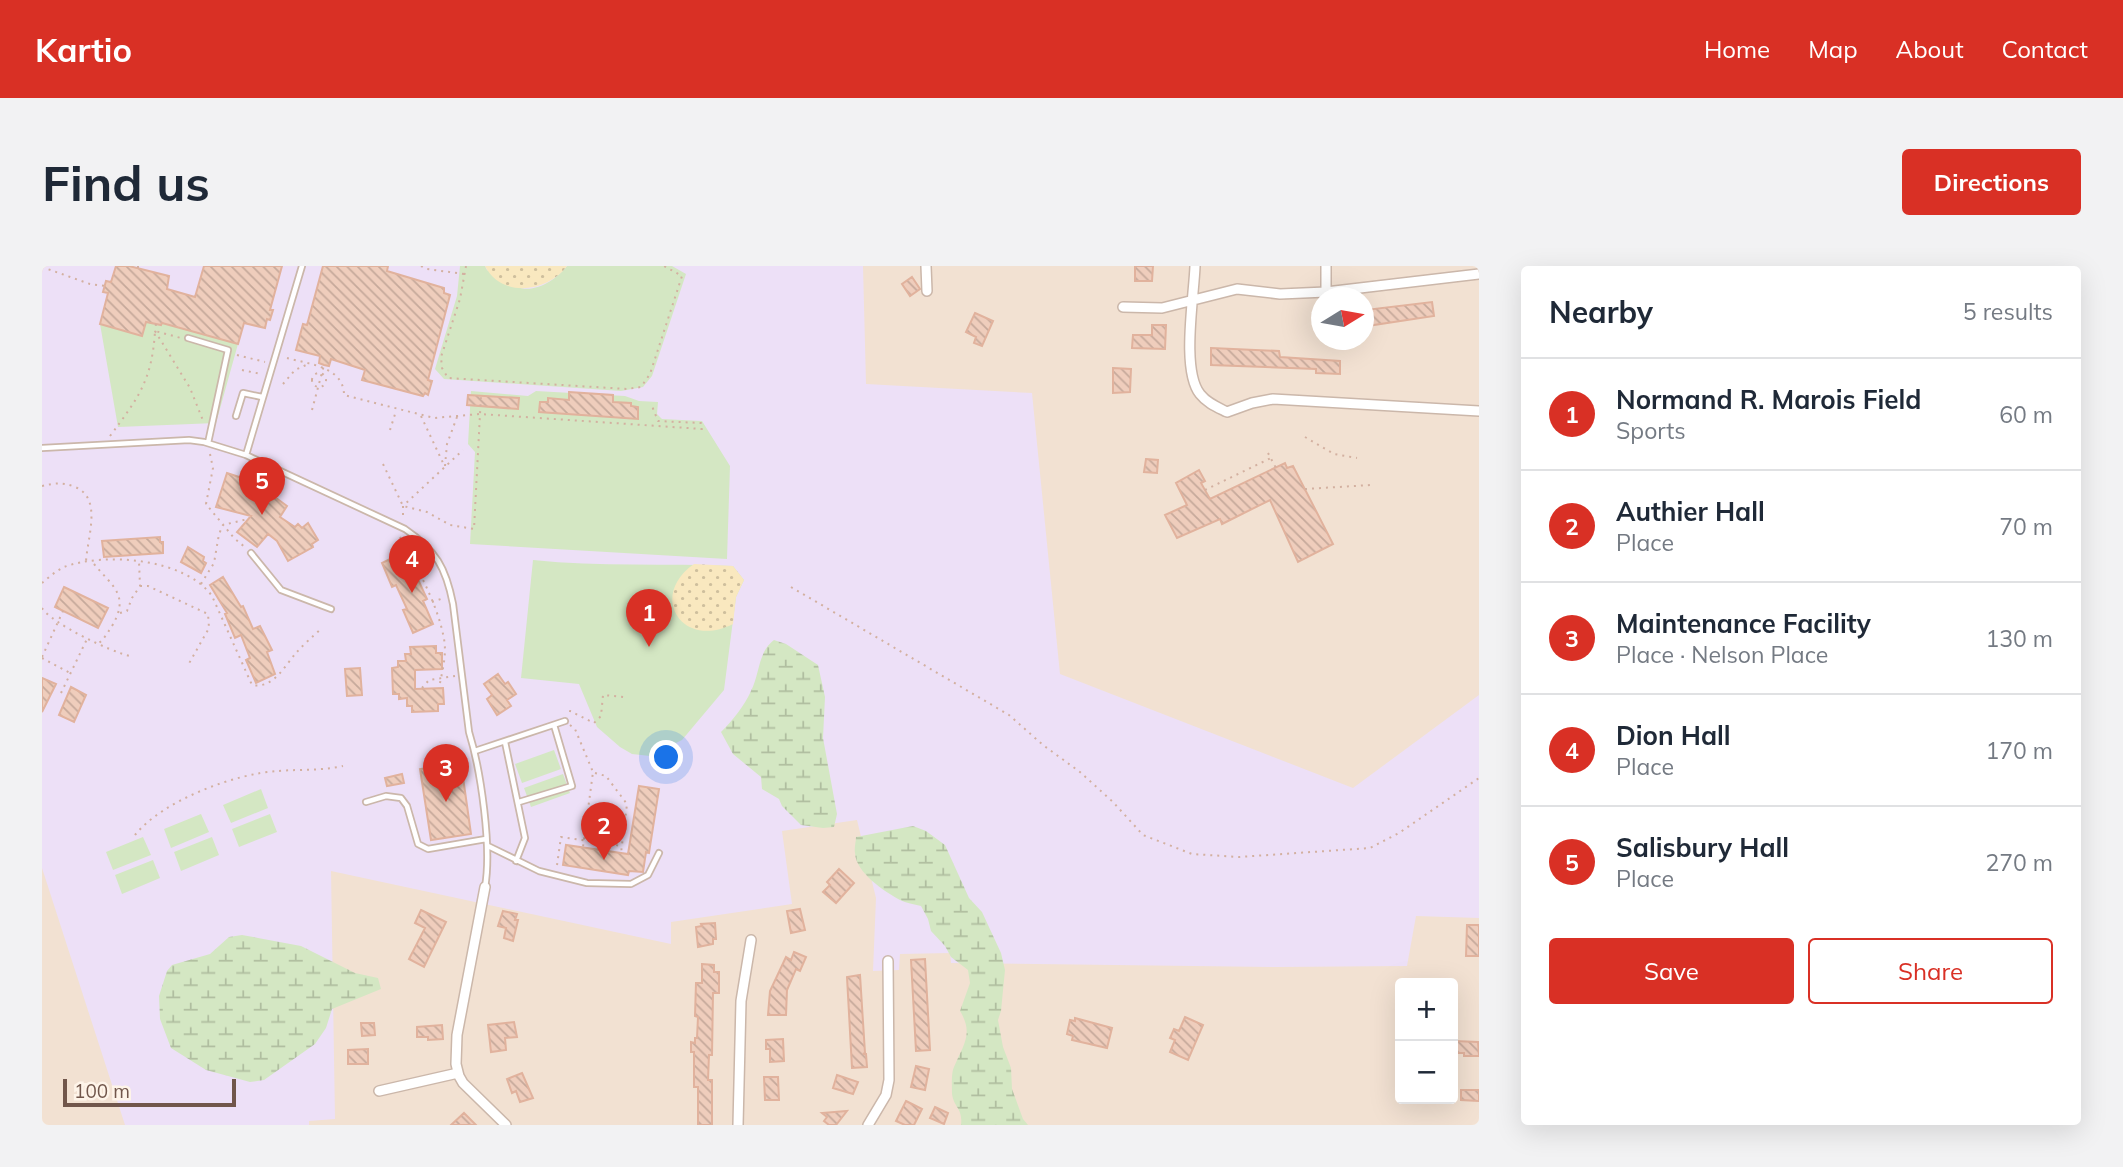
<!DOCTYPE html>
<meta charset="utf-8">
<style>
body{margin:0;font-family:Mulish,sans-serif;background:#f2f2f3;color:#1f2937}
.controls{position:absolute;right:21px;bottom:21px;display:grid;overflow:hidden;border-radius:7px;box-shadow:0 7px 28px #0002}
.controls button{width:63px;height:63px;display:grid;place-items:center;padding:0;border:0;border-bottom:2px solid #e0e1e3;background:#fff;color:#1f2937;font:35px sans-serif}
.compass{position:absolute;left:1269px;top:21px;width:63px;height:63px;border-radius:50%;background:#fff;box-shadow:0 7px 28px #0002;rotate:79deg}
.scale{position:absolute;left:21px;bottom:18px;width:173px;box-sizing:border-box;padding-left:7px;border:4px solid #71564b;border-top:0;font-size:19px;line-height:24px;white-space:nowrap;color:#71564b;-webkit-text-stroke:5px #fef4e9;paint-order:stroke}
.you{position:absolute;left:625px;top:492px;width:24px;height:24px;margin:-18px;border:5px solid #fff;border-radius:50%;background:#1a73e8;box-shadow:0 0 0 10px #1a73e833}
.badge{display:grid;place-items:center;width:46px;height:46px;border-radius:50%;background:#d93025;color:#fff;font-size:23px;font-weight:700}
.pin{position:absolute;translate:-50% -58px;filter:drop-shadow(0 2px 4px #0008)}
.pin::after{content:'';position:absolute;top:37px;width:24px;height:21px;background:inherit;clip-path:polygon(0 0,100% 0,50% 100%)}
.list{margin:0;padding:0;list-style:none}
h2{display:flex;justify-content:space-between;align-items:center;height:91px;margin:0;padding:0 28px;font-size:30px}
h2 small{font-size:23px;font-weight:400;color:#747a83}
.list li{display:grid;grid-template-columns:46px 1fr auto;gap:21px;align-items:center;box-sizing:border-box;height:112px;padding:0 28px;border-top:2px solid #e0e1e3}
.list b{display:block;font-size:26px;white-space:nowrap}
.list p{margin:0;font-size:23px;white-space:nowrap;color:#747a83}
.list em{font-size:23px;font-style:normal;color:#747a83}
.actions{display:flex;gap:14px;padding:21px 28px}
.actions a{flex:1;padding:16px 0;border:2px solid #d93025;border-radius:7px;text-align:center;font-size:24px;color:#d93025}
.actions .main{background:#d93025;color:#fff}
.map{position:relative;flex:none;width:1437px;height:859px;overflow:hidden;border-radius:7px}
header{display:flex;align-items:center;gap:42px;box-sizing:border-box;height:98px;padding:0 35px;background:#d93025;color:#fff}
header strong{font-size:33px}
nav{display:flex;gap:38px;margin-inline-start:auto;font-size:24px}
.intro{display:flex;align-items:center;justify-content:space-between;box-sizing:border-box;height:168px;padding:0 42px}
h1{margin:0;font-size:49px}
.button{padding:18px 32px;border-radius:7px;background:#d93025;color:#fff;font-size:24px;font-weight:700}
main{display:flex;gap:42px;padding:0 42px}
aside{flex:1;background:#fff;border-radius:7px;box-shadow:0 7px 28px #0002}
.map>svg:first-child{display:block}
</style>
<header>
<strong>Kartio</strong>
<nav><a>Home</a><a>Map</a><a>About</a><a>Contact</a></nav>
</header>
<div class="intro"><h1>Find us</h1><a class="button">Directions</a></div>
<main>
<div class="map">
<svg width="1437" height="859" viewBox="0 0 1437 859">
<defs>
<pattern id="wetland-marsh" width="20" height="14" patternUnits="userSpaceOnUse" patternTransform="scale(1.75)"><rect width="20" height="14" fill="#d4e7c3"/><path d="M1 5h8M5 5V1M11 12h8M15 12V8" fill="none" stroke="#b0bea0"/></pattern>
<pattern id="sand-dots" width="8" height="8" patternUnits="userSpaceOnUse" patternTransform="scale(1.75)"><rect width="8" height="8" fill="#f9e8bf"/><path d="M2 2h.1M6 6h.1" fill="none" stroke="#cebf9d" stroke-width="1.8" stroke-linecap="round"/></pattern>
<pattern id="building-back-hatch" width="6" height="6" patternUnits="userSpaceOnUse" patternTransform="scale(1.75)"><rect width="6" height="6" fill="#efcdbc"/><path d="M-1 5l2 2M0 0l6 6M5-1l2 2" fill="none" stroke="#c6a99b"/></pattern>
</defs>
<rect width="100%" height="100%" fill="#fbf0e3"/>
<!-- residential -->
<path fill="#f2e1d2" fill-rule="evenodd" d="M0,0H1437V859H0ZM1280,32H1322V74H1280ZM1358,717H1411V833H1358Z"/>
<!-- education -->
<path fill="#ede0f7" d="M0,0H821L824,118L990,127L1018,408L1311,522L1437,429V652L1374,650L1365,700L1234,701L909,697L908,687L858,688L857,704L831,705L834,632L815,554L740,565L750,638L629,656V678L289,605L293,853L267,855V859H83L0,602Z"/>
<!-- green -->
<path fill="#d4e7c3" d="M418,0H443L445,4C455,10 465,17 475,21C493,28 515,13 525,0H630L644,8L610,110L601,121L579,125L402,113L393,103L415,30Z
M106,50L110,57L119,59L120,57L196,78L174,157L76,161L58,58L100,69Z
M429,125L486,130L494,125L583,130L597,135L616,136L615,148L620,153L660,155L688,200L685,293L428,278L433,186L426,178Z
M491,294C558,301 624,297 691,300L702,314L694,331L682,424L640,474L608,490L590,488L578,481L555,461L537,418L479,412Z
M512,484L519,503L480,517L473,498Z
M521,508L528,527L489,541L482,522Z
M219,523L226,542L189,557L181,539Z
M159,548L167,566L129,582L122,563Z
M228,548L235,566L197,581L190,563Z
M101,571L109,589L71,604L64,586Z
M170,571L177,589L139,605L132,586Z
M111,594L118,612L80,628L73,609Z"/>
<!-- wetland -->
<path fill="url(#wetland-marsh)" d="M732,374L744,378L776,399L783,431L781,472L795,548L792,561L781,562L759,559L740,540L737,533L720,523L719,511L691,488L679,466C690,455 703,439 709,425C718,407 716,386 732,374Z
M871,560L884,565L903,579L927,632L940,646L959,687L963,704L959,745L956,754L961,781L969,802L970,823L981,853L986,859H919C921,842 912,842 910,828C910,822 909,807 912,801C921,779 932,768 918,745L928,717L926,704L909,691L903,680L889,665L886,653L879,640C872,638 864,637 858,634C842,625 814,607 813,587C812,582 814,576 814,571Z
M200,669L259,680L313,707L336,712L339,723L290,743L284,762L273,778L222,814L208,816L164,804L129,782L118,753L117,730L125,705L130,699L168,688L187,671Z"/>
<!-- sand -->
<path fill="url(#sand-dots)" d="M443,0H525C506,26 460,33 443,0Z
M652,298L691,300L702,314L694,331L691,358C640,384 606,330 652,298Z"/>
<!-- building -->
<path fill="url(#building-back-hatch)" stroke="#e1b29d" stroke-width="2" d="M74,0H87L127,10L125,23L153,31L162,0H240L228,44H231L228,54L225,53L223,62L202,57L196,78L120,57L119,59L104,56L100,70L58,58L66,27L61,26L64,15L69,16Z
M281,0H346L345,5L402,22V27L408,29L386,114L390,115L386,129L383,127L381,130L320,114L323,104L289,93L287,100L282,99L277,97L278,90L254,84L261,58L265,59Z
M1093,0H1111L1110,15H1093Z
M870,11L878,23L868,30L860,18Z
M1390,36L1392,50L1325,60L1323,44Z
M933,47L951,55L940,80L932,77L934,71L924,66Z
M1110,59H1124L1123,83L1090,82L1091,69H1110Z
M1169,82L1237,85L1238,91L1298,95V108L1274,107V103L1169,99Z
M1071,102L1089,103L1088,126L1071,127Z
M527,126L571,129V136L589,137V140L596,141V153L497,146L498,136H506V132L527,134Z
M426,129L477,132L476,143L425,139Z
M1104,193L1116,194L1115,207L1102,206Z
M1243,197L1245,202L1251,200L1291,278L1256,296L1228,234L1180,258L1178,253L1135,272L1123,249L1145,239L1134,217L1157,204L1163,215L1159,217L1168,233Z
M185,207L206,214L204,225L220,237L227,227L245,240L238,251L253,261L256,258L260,262L266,257L276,274L270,278L271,281L246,295L235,275L226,268L215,281L195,266L209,250L174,241Z
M118,271V276H121V287L62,291L60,275Z
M146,281L162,291L161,295L164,297L159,307L139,296Z
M360,287L371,310L374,309L385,333L381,335L391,358L371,367L361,344L365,343L354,319L350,321L340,297Z
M181,311L199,341L201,340L211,363L218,360L230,384L225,386L233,408L214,417L204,394L208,392L199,369L193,372L183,348L185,347L168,319Z
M22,321L66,342L56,362L13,341Z
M394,380V387H400V403L373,404V423L401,422L402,438H396V445L370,446V440H365V432L357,433V428H351L350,402L356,401V395H364L363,388H369L368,381Z
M318,402L320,429L305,430L303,403Z
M456,408L463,418L466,416L474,428L465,434L469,440L455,449L445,433L450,429L442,418Z
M0,412L14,418L0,446Z
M29,421L44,429L32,456L17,449Z
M419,497L429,568L389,574L378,503Z
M360,508L362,517L345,520L343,512Z
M597,520L617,523L607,587L604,586L601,606L587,605L586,609L521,599L524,579L586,588Z
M797,603L812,617L794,637L781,626L788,619L785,616Z
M758,643L763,664L749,667L745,645Z
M379,644L404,656L382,701L367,693L383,662L373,657Z
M461,645L475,648L473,654H476L471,675L462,672L464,662L456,660Z
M673,657L674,673H671V678L656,681L654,661L660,660L659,658Z
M1425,659H1437V690H1424Z
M752,686L764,691L758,705L754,703L745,724L744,749H726L728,725L744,691L749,694Z
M883,693L888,784L874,785L869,694Z
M660,698L672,699V706H677V727H671L670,789H667L666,814H670V859H656V821H652V786H649V776L653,777V772H655L656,751L653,750L654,717H660Z
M818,709L823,787L821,788H824L825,801L810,802L805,711Z
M1143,751L1161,759L1146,794L1128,786L1133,774L1128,772L1132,763L1137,765Z
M1033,752L1070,762L1065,782L1030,774L1031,770L1025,768L1028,754L1033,755Z
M472,756L475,771L463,772L464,784L449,786L446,759Z
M319,757H332L333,769L320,770Z
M400,759L401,773L386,774V771H375V761Z
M741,773L742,795L728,796V783H724V774Z
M1412,775L1436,776L1437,790H1422V787H1413Z
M326,783V798H306V784Z
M874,800L887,803L883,824L869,821Z
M480,807L491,832L478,836L474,825L470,827L465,813Z
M795,809L816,816L811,828L791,822Z
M722,811H736L737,834H723Z
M1419,824H1437V835L1419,834Z
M864,835L880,843L872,859H863L854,855Z
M893,841L906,847L902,858L888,852Z
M805,845L794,859H787L782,855L785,851L780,847Z
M422,847L434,859H409Z"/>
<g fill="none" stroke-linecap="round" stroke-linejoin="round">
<!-- service casing -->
<g stroke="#cbb7aa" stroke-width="8">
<path id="service" d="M146,72L186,84L166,177
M194,150L201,127L220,131
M0,182L147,174L162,176L204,189L260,0
M204,189L363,263C394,284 404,302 411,338L427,466C439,505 450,582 443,621
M209,287L239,324L289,343
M463,476L483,572L474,595
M433,485L523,455
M324,536L344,530L359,532L365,540L376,578L386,583L444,573
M477,536L530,520L512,459
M446,580L497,605L545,617L589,618L606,609L617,587"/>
</g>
<!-- minor casing -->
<g stroke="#cbb7aa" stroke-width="12">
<path id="minor" d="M884,0L885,25
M1153,0C1152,31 1139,104 1158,128C1165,137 1175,141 1185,146L1210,137L1231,133L1437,145
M1284,26V0
M1081,41L1120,42L1195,23L1238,28L1284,26L1437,8
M443,621L415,769L414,798L417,810L421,817L464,859
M337,825L416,807
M696,859L699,735L709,674
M826,859L844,829L847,814L846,695"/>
</g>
<!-- path -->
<path stroke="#d3b0a0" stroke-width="2" stroke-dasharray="2 5" stroke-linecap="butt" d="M379,0L385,3L422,8
M424,0L418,33L399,91L400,102L406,112L585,123L599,121L608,108L640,10L622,0
M0,1L48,18L63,20
M96,2V0
M114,58L113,65L148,122L162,157
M195,89L223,96
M245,92C267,98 302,101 302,129L392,152L438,148L660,163L659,157L616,155L610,140
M200,104L219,108
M270 114a7 7 0 1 1 14 0a7 7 0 1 1-14 0Z
M241,118L253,104L264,99
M270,144L282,99
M379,150L402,199
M348,164L354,145
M68,170C97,131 110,114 113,65L139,72
M1263,171L1292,188L1315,192
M1226,187L1234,202
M168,188L171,202L164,238L192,272L204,282
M341,198L361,240L385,246L408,259L432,263L439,129
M403,200L405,178L415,151
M0,220C12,217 21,216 33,221C61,232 45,272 44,296
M1263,223L1329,219
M1163,224L1229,192
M361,249V240L421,184
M358,271C375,301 396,339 402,373C405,389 400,406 397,422
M52,298C71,321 88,329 70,360C66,366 63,372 57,377
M375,302L388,295
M0,317C7,311 14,305 22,301C62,286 143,292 170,330L210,419C231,423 242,401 254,387C261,379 270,371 279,363
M159,318L172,297L177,268L181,259L206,253
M98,320H106L166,348L167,362L145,401
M749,321L967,449L1001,479L1038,506L1071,536L1101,569L1150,588L1197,591L1328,582L1357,567L1437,512
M390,336L402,332
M0,342C9,357 69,386 88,390
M78,347L85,345L90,332L98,320L97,295
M0,391L21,345
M0,392L28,407
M380,422L387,414L413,410
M19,427L45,373
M528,446V445L552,457L559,450L561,429L582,431
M528,459L533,463L551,506L541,581
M553,507L564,510L585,538L579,587
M93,569C120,535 193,507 237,505C259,503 279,505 301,500
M515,599L519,571L580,580"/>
<!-- service -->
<use href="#service" stroke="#fff" stroke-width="4.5"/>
<!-- minor -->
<use href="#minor" stroke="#fff" stroke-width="9"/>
</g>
</svg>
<div class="controls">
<button>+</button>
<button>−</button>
</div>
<svg class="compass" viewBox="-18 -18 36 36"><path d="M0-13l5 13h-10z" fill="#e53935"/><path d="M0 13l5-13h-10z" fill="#747a83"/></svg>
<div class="scale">100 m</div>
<div class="you"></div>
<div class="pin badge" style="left:607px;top:381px">1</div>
<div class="pin badge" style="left:562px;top:594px">2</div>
<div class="pin badge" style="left:404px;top:536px">3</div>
<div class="pin badge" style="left:370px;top:327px">4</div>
<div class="pin badge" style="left:220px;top:249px">5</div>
</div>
<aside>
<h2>Nearby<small>5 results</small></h2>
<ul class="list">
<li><span class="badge">1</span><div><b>Normand R. Marois Field</b><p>Sports</p></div><em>60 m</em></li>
<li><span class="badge">2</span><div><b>Authier Hall</b><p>Place</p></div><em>70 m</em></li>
<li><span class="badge">3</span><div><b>Maintenance Facility</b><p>Place · Nelson Place</p></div><em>130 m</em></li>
<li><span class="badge">4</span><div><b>Dion Hall</b><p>Place</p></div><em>170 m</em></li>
<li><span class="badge">5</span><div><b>Salisbury Hall</b><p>Place</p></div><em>270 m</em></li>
</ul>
<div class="actions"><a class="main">Save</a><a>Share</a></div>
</aside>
</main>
